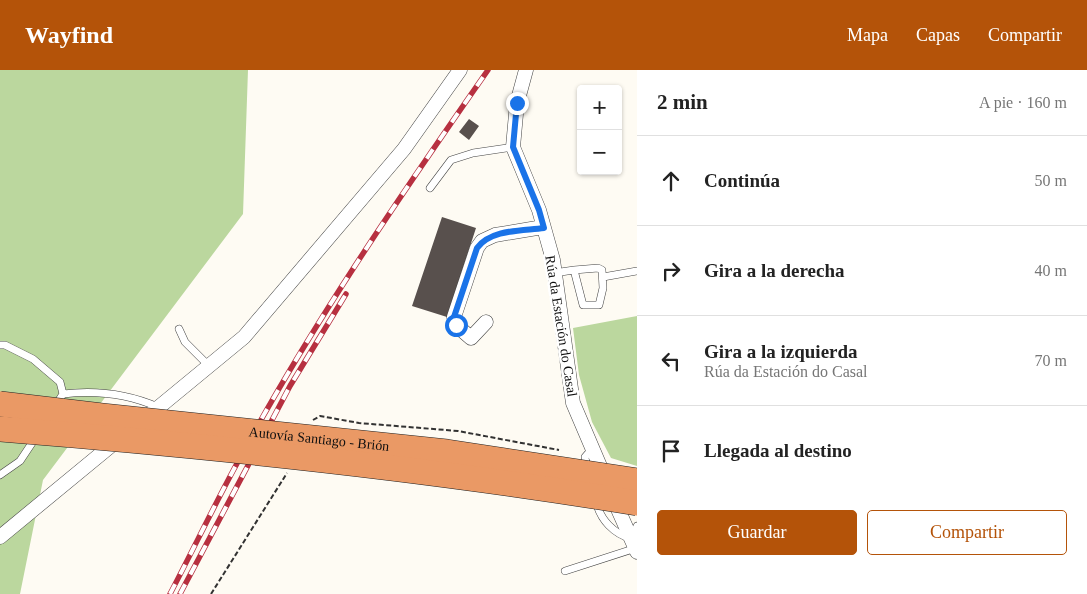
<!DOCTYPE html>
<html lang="es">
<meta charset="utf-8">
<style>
body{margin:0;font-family:Georgia,serif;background:#f2f2f2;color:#222}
.controls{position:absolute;right:15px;top:15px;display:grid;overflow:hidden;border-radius:5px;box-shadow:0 1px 4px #0004}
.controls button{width:45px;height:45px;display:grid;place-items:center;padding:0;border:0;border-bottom:1px solid #e0e0e0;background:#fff;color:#222;font:25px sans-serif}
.stop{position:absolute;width:15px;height:15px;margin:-11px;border:4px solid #1a73e8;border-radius:50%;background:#fff}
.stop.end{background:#1a73e8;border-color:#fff;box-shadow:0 1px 5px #0008}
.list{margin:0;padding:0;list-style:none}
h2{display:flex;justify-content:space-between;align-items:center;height:65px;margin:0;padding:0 20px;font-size:21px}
h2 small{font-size:16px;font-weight:400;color:#767676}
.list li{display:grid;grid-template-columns:32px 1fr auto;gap:15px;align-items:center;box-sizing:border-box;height:90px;padding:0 20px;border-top:1px solid #e0e0e0}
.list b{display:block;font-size:19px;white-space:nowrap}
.list p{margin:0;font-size:16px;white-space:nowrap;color:#767676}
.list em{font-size:16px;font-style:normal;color:#767676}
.actions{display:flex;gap:10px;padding:15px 20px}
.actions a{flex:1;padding:11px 0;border:1px solid #b45309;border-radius:5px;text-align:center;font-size:18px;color:#b45309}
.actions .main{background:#b45309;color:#fff}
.icon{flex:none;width:28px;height:28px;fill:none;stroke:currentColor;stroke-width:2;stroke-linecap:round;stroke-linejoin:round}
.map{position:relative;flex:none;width:637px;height:524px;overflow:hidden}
header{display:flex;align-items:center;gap:30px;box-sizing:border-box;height:70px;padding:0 25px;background:#b45309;color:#fff}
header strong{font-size:24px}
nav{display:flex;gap:28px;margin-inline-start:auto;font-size:18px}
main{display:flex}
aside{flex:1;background:#fff}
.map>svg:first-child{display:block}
</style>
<header>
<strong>Wayfind</strong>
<nav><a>Mapa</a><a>Capas</a><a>Compartir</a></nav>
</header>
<main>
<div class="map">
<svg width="637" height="524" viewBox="0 0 637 524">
<rect width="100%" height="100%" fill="#fefbf3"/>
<!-- forest -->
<path fill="#bbd79e" d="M0,0H248L243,144L43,410L20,524H0Z
M637,246V396L611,388L592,352L579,305L573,258Z"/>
<!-- building -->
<path fill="#58504d" d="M469,49L479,56L469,70L459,62Z
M442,147L476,158L447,247L412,236Z"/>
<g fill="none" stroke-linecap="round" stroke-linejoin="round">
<!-- lane casing -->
<g stroke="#434343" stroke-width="8">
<path id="lane" d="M430,118L451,90L473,83L513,77
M554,203L574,200L583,235H599L603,218L602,200L598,198L574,200
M603,207L637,201
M179,259L185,272L209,296
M0,275H5L33,289L60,312L63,324L56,335
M63,324C96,320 128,324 158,337
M587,399L585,387L592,379
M0,405L20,391L36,367
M596,431C600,450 614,464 632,469L637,456
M565,501L636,478"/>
</g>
<!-- street casing -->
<g stroke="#434343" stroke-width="15">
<path id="street" d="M526,0L517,33L513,77L539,140L553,190L573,333L605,408
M486,252L471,268L456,255L454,247L477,178L482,171L495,165L543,157
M142,351L244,267L404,79L460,0
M613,428L637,482
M0,467L119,369"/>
</g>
<!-- path -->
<path stroke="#323232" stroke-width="2" stroke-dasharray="5 2.5" stroke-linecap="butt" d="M313,350L320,346L359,353L458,361L559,380
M211,524L287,403"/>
<!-- lane -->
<use href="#lane" stroke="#fff" stroke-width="7"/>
<!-- street -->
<use href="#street" stroke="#fff" stroke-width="14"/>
<!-- rail casing -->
<g stroke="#b73040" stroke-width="5.5">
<path id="rail" d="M170,524C192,482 212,440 234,399C308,260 398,129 488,0
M180,524L290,316L346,224"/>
</g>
<!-- rail -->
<use href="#rail" stroke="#fff" stroke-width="4" stroke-dasharray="11" stroke-linecap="butt"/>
<!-- highway-bridge casing -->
<g stroke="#212121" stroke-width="26" stroke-linecap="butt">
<g id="highway-bridge">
<path id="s1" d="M0,334L102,346L447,382L637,411"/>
<path d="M0,359C213,376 426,398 637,433"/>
</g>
</g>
<!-- highway-bridge -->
<use href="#highway-bridge" stroke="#ea9965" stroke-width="25"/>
</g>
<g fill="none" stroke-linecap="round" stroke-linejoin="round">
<!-- route -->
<path stroke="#1a73e8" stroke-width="6" d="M456,255L454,247L477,178C491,159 522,161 544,158L539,140L513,77L517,33"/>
</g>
<g text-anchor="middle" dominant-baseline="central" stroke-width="5" stroke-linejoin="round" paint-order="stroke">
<!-- street labels -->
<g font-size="14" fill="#101010" stroke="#fff">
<text transform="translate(561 256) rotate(81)">Rúa da Estación do Casal</text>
<text stroke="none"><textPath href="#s1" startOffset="321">Autovía Santiago - Brión</textPath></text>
</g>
</g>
</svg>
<div class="controls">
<button>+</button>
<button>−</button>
</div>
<div class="stop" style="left:456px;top:255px"></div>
<div class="stop end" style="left:517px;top:33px"></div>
</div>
<aside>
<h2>2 min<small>A pie · 160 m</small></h2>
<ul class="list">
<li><svg class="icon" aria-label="ahead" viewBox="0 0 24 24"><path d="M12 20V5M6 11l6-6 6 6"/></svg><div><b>Continúa</b></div><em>50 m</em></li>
<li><svg class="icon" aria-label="right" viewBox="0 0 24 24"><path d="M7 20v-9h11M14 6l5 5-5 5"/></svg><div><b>Gira a la derecha</b></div><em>40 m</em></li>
<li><svg class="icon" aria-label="left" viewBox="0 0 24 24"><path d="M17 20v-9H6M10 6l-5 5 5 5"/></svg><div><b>Gira a la izquierda</b><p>Rúa da Estación do Casal</p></div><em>70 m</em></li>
<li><svg class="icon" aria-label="arrive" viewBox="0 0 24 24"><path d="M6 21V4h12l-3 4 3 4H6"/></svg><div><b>Llegada al destino</b></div></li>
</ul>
<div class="actions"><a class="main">Guardar</a><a>Compartir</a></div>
</aside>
</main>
